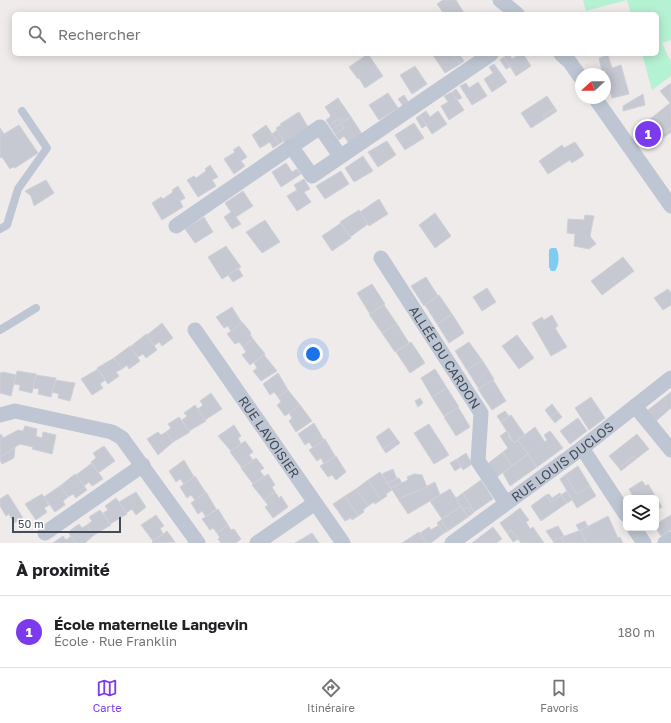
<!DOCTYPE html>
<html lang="fr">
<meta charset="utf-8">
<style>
body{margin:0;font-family:"Golos Text",sans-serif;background:#f6f6f6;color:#202124}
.controls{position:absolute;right:12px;bottom:12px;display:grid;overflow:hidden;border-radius:6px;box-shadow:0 2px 10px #0003}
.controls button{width:36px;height:36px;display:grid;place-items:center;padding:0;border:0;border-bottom:1px solid #e0e0e0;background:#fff;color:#202124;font:20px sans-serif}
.compass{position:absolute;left:575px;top:68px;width:36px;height:36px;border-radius:50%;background:#fff;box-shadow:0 2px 10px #0003;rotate:249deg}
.scale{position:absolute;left:12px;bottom:10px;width:109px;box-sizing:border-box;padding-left:4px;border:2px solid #434c5a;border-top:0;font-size:11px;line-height:14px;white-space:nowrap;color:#434c5a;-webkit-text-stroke:3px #fff;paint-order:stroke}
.you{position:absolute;left:313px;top:354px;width:14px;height:14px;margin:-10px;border:3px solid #fff;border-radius:50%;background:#1a73e8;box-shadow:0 0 0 6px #1a73e833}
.badge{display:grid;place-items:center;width:26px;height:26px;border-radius:50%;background:#7c3aed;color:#fff;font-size:13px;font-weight:700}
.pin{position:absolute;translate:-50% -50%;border:2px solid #fff;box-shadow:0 1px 4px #0006}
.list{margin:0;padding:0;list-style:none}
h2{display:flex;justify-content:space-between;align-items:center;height:52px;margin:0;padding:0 16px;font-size:17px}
h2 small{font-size:13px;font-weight:400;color:#757577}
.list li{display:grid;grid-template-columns:26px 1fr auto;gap:12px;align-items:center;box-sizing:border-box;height:72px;padding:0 16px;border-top:1px solid #e0e0e0}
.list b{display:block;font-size:15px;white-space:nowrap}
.list p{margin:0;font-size:13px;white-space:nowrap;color:#757577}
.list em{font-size:13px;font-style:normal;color:#757577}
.icon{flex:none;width:22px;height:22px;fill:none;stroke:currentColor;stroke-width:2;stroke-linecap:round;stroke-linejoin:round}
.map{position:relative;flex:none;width:671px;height:543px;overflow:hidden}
.search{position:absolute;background:#fff;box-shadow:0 2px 10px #0003;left:12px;right:12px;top:12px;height:44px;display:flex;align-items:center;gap:10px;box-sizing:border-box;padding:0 14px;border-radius:6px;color:#757577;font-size:15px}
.sheet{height:124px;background:#fff}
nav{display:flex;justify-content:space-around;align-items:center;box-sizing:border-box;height:56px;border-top:1px solid #e0e0e0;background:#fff;font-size:11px;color:#757577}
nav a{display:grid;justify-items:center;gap:2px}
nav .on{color:#7c3aed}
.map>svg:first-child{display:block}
</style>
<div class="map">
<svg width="671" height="543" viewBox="0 0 671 543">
<rect width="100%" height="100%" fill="#efebeb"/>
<!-- green -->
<path fill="#b5f1d3" d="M583,0H671V40L662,43L671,62V76L652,90L642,54H657V14H631L627,0L586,11Z"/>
<!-- water -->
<path fill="#7fccf1" d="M551,248H556C560,254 559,266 555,271H551L549,267V250Z"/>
<!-- building -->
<path fill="#c7c9d2" stroke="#cfd0d8" d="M443,0H456L464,13L444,14L437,4Z
M368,54L383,76L365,88L359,78L358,79L349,67Z
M434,54H453L460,64L445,73L433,55Z
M453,54H459L464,61L460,64Z
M509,54L512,59L520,54H523L531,66L516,76L504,57Z
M608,55L612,68L621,65L629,94L612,98L605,70L602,71L599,58Z
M504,57L510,67L506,69L500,60Z
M494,64L507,82L492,92L484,79L493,73L489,67Z
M415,66L427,84L412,94L400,75Z
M478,82L487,96L472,105L460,86L466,83L469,88Z
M671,83V104L660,91Z
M456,89L462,98L457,100L452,92Z
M452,92L464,110L449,120L441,106L448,102L444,96Z
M388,93L398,108L379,120L369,105Z
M643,94L645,105L623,111V106Z
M404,95L409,103L403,106L398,99Z
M547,96L555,108L543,116L545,119L531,128L521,113Z
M338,98L351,117L341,123L339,119L329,125L326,120L331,116L325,107Z
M670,103L671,104V127L651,143L639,128Z
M555,108L557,111L545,119L543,116Z
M426,111L430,117L438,111L447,124L432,134L420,115Z
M299,112L308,127L284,142L276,128L281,125L280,124Z
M420,115L427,125L422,128L416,118Z
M351,117L364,137L350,145L344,136L339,140L335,134L344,128L341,123Z
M339,119L341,123L332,129L329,125Z
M341,123L344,128L335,134L332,129Z
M414,123L424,138L405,150L395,135Z
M19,125L38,153L15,168L13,167L10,169L2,157L0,158V128L4,134Z
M266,125L279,144L273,148L270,142L260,148L252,135Z
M671,127V132L650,148L635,130L639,128L651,143Z
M277,130L284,141L279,144L272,134Z
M387,141L396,155L378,167L368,152Z
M575,142L584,155L572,163L570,160L548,174L539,161L562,145L564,148Z
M239,146L247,157L241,161L245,166L234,174L224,159L235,152L233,150Z
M363,156L373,171L354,182L345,168Z
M286,163L292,172L297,169L301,174L281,187L272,172Z
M210,165L218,177L212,180L216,186L198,197L187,180L194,176L196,178L206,171L205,169Z
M341,171L349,184L325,199L316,186Z
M304,179L310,189L304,192L311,202L297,211L287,196L297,190L294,185Z
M46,180L54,193L34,206L31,196L25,191Z
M178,186L185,198L180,201L183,207L162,220L152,203L161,197L163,199L173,192L172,190Z
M243,191L253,206L236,217L241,224L232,229L224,217L231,212L225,203Z
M379,199L388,214L369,226L360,212Z
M359,210L368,224L350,237L340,222Z
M435,213L451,236L435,248L419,225Z
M585,215L594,216L590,236L596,244L589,249L574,246L575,234L567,233L568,219L584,220Z
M204,217L213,232L195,243L185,229Z
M265,220L280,242L262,253L246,232Z
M341,223L351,238L332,251L322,236Z
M226,246L241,267L222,279L208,257Z
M623,257L634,271L602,295L591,281Z
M238,268L243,276L233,282L228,275Z
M426,277L438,296L424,306L411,286Z
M372,284L385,304L370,314L357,293Z
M487,288L496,302L482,311L473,297Z
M668,289L671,293V305L663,310L654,298Z
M439,295L452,314L437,324L425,305Z
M384,305L397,324L382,333L369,314Z
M232,307L242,323L231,331L228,326L224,328L216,317Z
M452,314L464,333L449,343L437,324Z
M552,315L558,326L555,328L567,347L551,356L532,323L542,317L544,320Z
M162,323L173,338L162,346L159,342L154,346L147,335Z
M242,323H243L251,333L250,334L253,339L243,347L239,342L235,344L227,334Z
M397,324L409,343L395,352L382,333Z
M146,334L157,350L146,358L143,354L138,357L130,347Z
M517,335L534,358L519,369L502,346Z
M253,339L265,354L250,365L242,355L246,352L243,347Z
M411,342L425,363L410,373L396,352Z
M469,342L482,360L467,370L455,351Z
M130,346L140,361L129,369L127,365L122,369L114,358Z
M264,355L277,371L261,381L253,371L257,368L254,363Z
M114,358L122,369L116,372L119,376L108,384L97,368Z
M482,360L494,379L479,389L467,370Z
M98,369L105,380L100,384L103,388L92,395L81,379Z
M435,369L447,388L432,397L421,378Z
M17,371L36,374L32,393L19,390L20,385L14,384Z
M3,372L16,375L11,396L0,393V373Z
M278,373L288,390L278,397L274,392L270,395L263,384Z
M36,375L56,378L51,397L38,394L39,389L33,388Z
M55,380L75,383L70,401L58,398L59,394L52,392Z
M493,380L506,401L492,410L478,389Z
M447,388L459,407L444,416L432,397Z
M288,390L300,405L285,416L277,405L281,402L278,397Z
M671,392V408L655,422L648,410Z
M211,393L222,409L205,420L198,409L203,405L200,401Z
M591,397L605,418L589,430L575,408Z
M420,398L423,403L418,407L415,401Z
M552,404L558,412L550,417L545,410Z
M195,405L206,421L189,431L182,420L187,416L184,413Z
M300,405L312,421L296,432L289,421L292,418L289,413Z
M458,407L470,427L456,436L444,417Z
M505,411L509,416L501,422L497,416Z
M558,412L562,417L555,423L550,417Z
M511,415L525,435L514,443L501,422Z
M179,417L190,432L173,442L166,432L171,428L168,424Z
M578,418L587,431L570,444L560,431Z
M314,423L324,440L313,448L309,442L305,445L298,434Z
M429,424L449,455L434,464L414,433Z
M234,425L241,436L238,438L241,444L231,451L218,436Z
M25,426L37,429L36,436L42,438L43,432L56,435L52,454L32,449L33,447L20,444L0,457V435L1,434L3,438L18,430L23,431Z
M535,427L545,442L547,440L544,435L550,431L563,448L537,467L518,440Z
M389,428L397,439L383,449L376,437Z
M507,431L510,434L508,436L514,443L518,440L528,454L512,466L503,452L508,448L500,436Z
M158,432L161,435L166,432L173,442L158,455L147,439Z
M637,434L649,449L636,459L634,456L619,468L609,456Z
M325,439L335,456L324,464L321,458L317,461L309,450Z
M397,439L400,443L386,453L383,449Z
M245,441L253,452L249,455L253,460L242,468L230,452Z
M104,446L115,461L98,473L91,462L96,458L93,453Z
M15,447L14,458L2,464L0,460V457Z
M503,452L512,466L494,479L486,465Z
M466,453L472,464L463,470L457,459Z
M528,454L537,467L510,486L503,473Z
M336,456L346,472L336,480L332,475L328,477L320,466Z
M634,456L636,459L621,471L619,468Z
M256,458L264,468L260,471L264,476L253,484L241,468Z
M457,459L461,467L455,471L450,463Z
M184,460L194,477L184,484L180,479L176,482L169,471Z
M92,463L103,479L92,486L89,482L84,486L76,475Z
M578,466L590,486L577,494L565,475Z
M393,469L397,479L387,483L382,474Z
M380,472L392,490L386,494L387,496L381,500L368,480Z
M75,474L87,490L76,498L73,494L68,497L60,486Z
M268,474L275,485L272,487L275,492L264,500L252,485Z
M414,474L422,475L427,487L398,499L391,488L408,480L407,477Z
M565,475L577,494L590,486L596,496L577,508L560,479Z
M195,476L206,493L195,500L191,495L187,498L180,487Z
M399,478L402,483L391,488L387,483Z
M368,480L381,500L375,504L374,502L368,506L356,489Z
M481,480L493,499L474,512L463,493Z
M642,481L646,486L648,484L662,507L656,510V498H634L629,489Z
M435,482L440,495L408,514L398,499L427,487V486Z
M60,486L68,497L63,501L65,505L55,512L44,497Z
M356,489L368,506L363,510L364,512L358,516L345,496Z
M450,489L461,506L442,519L430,501Z
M567,491L572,500L567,503L561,495Z
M136,492L146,507L136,515L132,509L126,513L119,502Z
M206,492L216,509L206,517L202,511L198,514L191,503Z
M275,492L279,498L281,496L288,507L273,518L265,507L268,505L264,500Z
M463,493L474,512L472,514L467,507L463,510L456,498Z
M560,493L561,495L551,502L546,495L549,494L552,498Z
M8,494L23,518L14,523L9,514L6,516L0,506V499Z
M42,494L49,505L44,508L47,512L36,520L25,504Z
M546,495L551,502L561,495L567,503L541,521L531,506Z
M345,496L358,516L352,520L351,518L345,521L333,504Z
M116,498L127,514L110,524L103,513L108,510L105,506Z
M461,506L468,517L448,531L441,520Z
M467,507L472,514L468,517L463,510Z
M520,508L529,520L526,522L530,529L533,527L544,543H521L511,530L507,533L500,523Z
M218,509L228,525L217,533L213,528L210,530L202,519Z
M100,510L111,525L94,535L87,525L92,521L89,517Z
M156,515L164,526L160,528L163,534L153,541L141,525Z
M671,515V530L661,536L656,528V524Z
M608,516L618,538L620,537L623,543H586L581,530Z
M441,520L448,531L444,533L437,523Z
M585,521L588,527L579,530L576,525Z
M79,524L82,528L87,525L94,535L85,543H76L68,532Z
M228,525L231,530L234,529L241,539L236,543H221L218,539L220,538L217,533Z
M439,525L444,533L431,543H426L420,533L429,527L431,530Z
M558,526L564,536L553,541L546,531Z
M493,527L502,539L496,543H472Z
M511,530L518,539L513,542L507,533Z
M581,530L586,543H564L562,537Z
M167,531L175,542L153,543L152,542Z
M419,532L426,543H402Z
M312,533L319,543H295Z
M63,536L66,540L71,536L76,543H53Z
M562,537L564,543H554L553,541Z"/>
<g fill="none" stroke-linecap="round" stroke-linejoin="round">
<!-- lane -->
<path stroke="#bdc6d2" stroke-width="8" d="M0,229L7,225L18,189L47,148L22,111
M0,330L36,308"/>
<!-- street -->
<g stroke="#bdc6d2" stroke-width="15">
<path d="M500,0L517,14"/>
<path d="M561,54L569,61L581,78"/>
<path d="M595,98L671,206"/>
<path d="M291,146L312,176L491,54"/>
<path d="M176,226L320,127L340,156"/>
<path id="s1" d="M381,258L481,413L478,461L506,503"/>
<path id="s2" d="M195,330L343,543"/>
<path d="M635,406L671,450"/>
<path d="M0,415L15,411L112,432L122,438L198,543"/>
<path d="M582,448L626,515"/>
<path d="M634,528L644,543"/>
<path d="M45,533L143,465"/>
<path d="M257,543L315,503"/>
<path id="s3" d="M452,543L582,448L671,378"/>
<path d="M665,543L671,539"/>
</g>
</g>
<g text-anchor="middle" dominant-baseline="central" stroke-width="3" stroke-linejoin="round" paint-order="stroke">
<!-- street labels -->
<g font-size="13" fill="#434c5a" stroke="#fff">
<text stroke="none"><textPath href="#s1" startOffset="118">ALLÉE DU CARDON</textPath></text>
<text stroke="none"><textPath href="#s2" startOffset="130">RUE LAVOISIER</textPath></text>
<text stroke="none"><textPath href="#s3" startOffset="137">RUE LOUIS DUCLOS</textPath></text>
</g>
</g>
</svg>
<div class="controls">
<button><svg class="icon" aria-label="layers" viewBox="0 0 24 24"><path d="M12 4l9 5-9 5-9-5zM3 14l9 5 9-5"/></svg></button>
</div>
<svg class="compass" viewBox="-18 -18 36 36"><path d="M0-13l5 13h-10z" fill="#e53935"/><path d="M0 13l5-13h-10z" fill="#757577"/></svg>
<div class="scale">50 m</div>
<div class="you"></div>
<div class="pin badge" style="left:648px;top:134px">1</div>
<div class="search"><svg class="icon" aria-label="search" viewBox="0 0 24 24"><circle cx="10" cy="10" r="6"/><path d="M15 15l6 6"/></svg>Rechercher</div>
</div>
<section class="sheet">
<h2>À proximité<small></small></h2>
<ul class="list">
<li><span class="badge">1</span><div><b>École maternelle Langevin</b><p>École · Rue Franklin</p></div><em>180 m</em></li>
</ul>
</section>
<nav>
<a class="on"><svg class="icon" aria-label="map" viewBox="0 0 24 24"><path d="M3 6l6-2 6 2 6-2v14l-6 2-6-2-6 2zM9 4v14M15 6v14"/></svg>Carte</a>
<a><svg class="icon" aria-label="directions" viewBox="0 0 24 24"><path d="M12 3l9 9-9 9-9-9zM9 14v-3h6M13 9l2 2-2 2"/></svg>Itinéraire</a>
<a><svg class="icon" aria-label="saved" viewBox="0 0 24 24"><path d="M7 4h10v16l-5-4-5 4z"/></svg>Favoris</a>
</nav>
